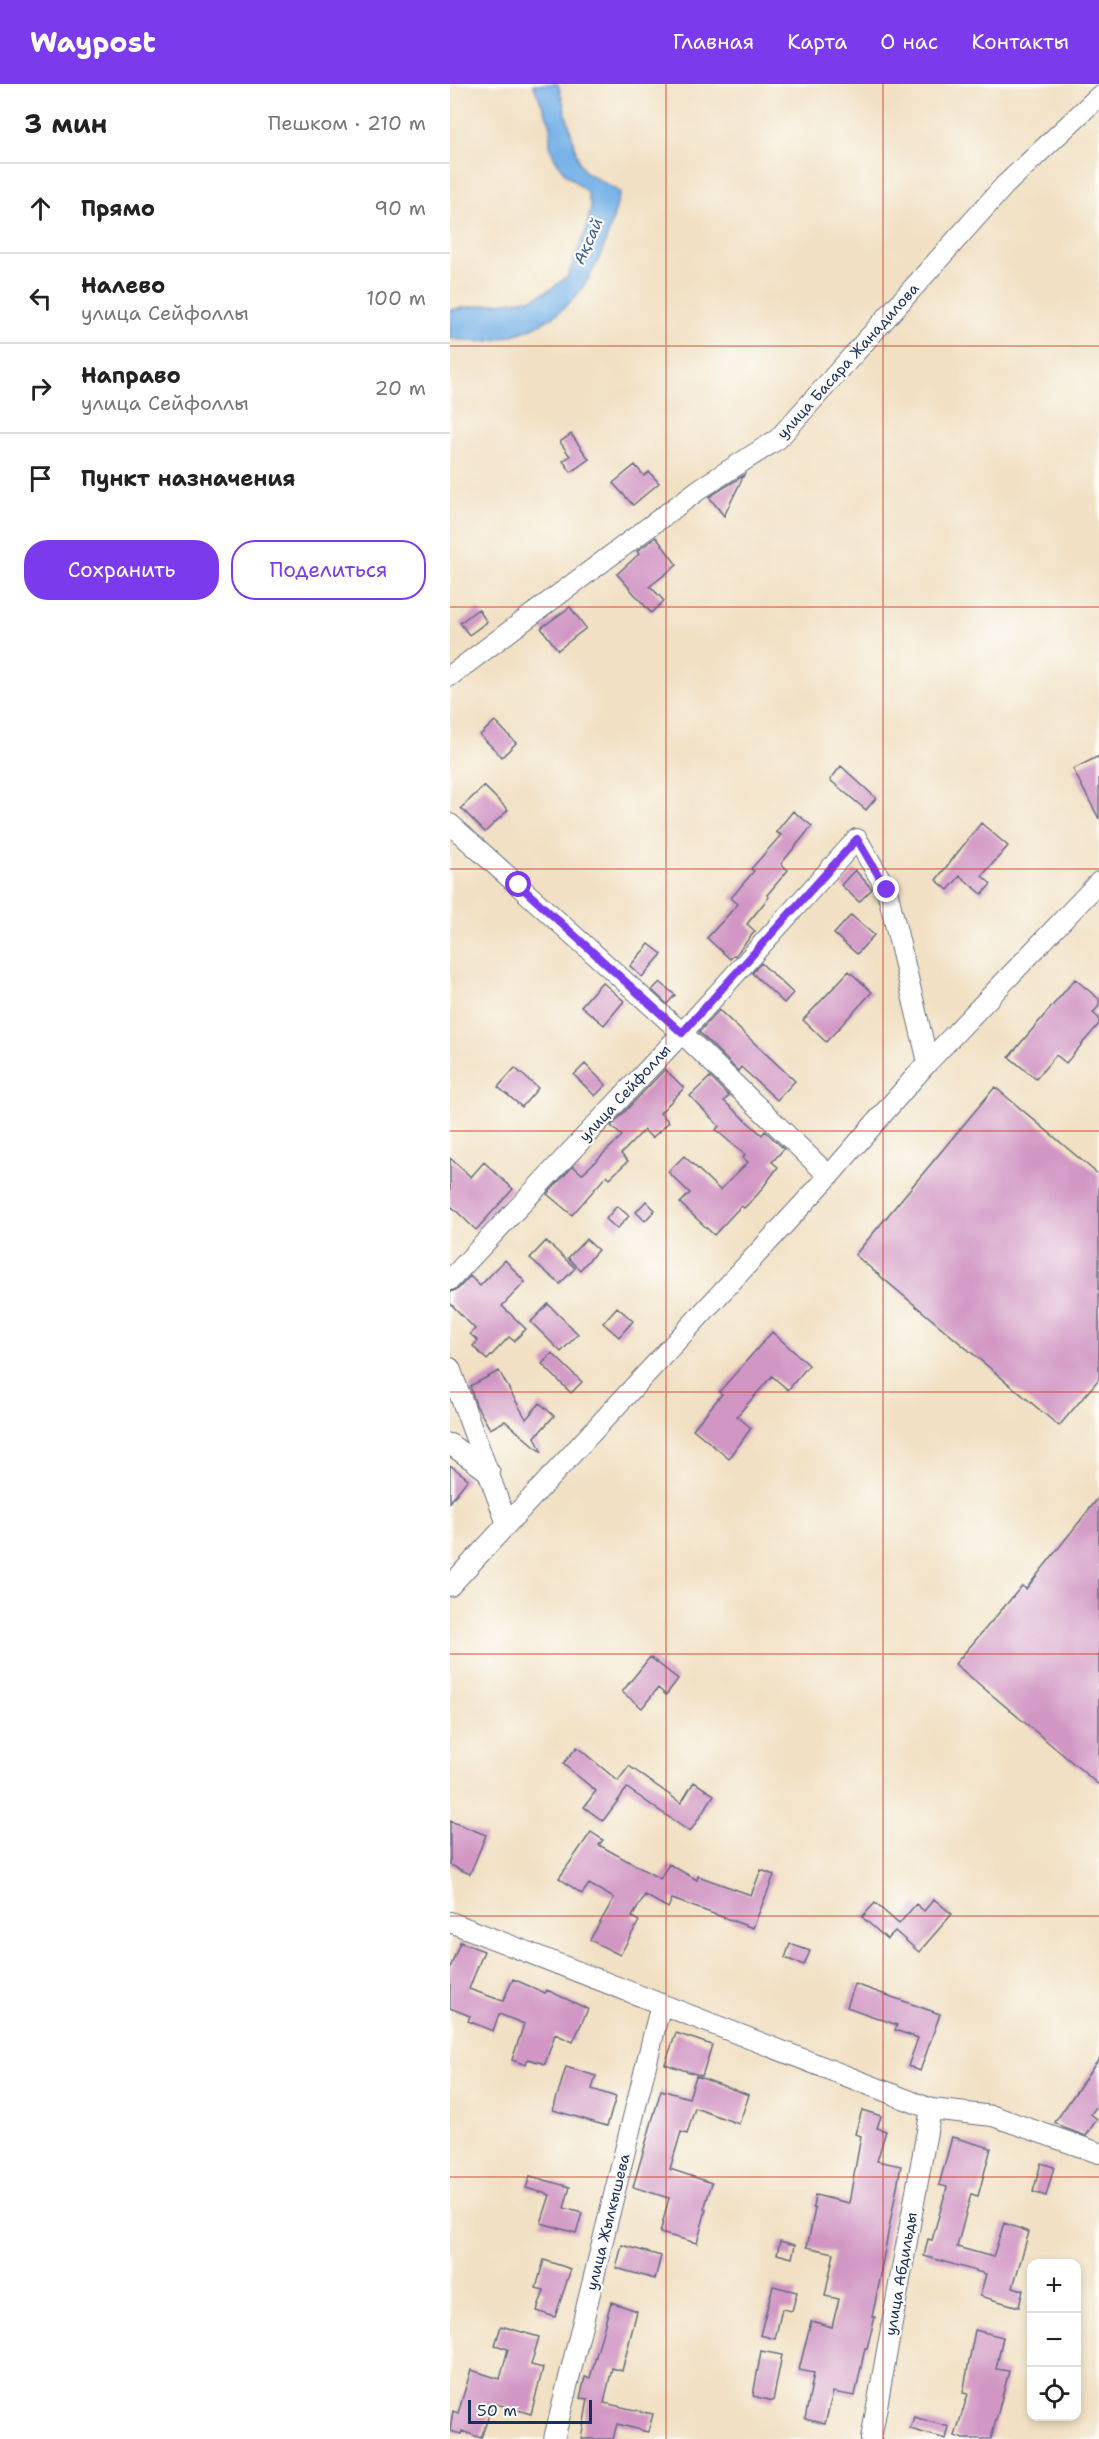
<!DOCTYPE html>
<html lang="ru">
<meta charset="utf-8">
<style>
body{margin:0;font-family:"Shantell Sans",sans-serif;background:#f2f2f2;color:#222}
.controls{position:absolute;right:18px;bottom:18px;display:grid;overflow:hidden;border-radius:12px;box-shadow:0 3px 9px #0003}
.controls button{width:54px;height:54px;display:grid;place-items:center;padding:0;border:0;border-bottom:2px solid #e0e0e0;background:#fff;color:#222;font:30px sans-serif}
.scale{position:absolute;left:18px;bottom:15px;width:124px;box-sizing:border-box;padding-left:6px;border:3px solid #1b2f5e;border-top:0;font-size:16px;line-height:21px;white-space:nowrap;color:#1b2f5e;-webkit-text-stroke:4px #fdfcf7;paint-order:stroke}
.stop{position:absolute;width:18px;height:18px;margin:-14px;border:4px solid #7c3aed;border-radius:50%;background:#fff}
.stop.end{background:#7c3aed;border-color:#fff;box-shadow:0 2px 6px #0008}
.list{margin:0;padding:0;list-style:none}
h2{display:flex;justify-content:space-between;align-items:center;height:78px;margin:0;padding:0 24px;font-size:26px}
h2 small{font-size:20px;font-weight:400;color:#767676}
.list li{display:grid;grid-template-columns:39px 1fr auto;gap:18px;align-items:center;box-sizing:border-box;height:90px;padding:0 24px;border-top:2px solid #e0e0e0}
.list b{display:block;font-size:22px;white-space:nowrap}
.list p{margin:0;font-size:20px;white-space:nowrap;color:#767676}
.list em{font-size:20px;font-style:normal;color:#767676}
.actions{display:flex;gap:12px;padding:18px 24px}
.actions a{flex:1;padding:14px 0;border:2px solid #7c3aed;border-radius:24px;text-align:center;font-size:21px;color:#7c3aed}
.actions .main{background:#7c3aed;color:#fff}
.icon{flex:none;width:33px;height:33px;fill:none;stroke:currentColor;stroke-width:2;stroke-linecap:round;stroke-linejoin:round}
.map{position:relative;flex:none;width:649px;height:2355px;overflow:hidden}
header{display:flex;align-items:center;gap:36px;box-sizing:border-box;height:84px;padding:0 30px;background:#7c3aed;color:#fff}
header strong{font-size:28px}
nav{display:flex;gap:33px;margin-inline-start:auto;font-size:21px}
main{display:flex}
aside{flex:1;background:#fff}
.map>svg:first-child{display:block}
</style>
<header>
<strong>Waypost</strong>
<nav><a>Главная</a><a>Карта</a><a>О нас</a><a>Контакты</a></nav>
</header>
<main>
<aside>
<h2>3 мин<small>Пешком · 210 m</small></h2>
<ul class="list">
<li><svg class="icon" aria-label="ahead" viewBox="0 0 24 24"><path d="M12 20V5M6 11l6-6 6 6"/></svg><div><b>Прямо</b></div><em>90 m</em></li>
<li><svg class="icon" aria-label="left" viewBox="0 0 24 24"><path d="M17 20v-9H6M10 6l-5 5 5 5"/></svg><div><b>Налево</b><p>улица Сейфоллы</p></div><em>100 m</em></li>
<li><svg class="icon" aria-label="right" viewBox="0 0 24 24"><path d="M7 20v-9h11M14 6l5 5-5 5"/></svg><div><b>Направо</b><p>улица Сейфоллы</p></div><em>20 m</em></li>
<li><svg class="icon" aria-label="arrive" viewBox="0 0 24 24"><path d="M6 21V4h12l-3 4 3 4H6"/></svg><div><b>Пункт назначения</b></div></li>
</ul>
<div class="actions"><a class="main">Сохранить</a><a>Поделиться</a></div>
</aside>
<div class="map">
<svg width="649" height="2355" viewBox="0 0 649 2355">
<rect width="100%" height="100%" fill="#fdfcf7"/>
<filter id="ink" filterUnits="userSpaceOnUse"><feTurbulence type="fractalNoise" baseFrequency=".0167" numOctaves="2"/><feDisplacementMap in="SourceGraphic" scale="12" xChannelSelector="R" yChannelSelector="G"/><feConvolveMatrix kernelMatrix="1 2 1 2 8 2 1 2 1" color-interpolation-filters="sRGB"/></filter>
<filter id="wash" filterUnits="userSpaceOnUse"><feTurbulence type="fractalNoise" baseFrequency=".008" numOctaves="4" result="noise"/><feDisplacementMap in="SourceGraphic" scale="24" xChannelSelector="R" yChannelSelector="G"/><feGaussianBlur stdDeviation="1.35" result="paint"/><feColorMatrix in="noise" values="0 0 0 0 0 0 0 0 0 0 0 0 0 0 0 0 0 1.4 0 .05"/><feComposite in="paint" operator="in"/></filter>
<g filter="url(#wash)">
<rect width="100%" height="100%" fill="#f1e0c3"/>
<!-- water -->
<path fill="#77b2e8" stroke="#4970a3" stroke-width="1.5" d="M83,0H108L129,78L135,88L170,108C150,189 127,242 37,257C25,259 12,255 0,255V226L84,214L101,205L118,192L136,146L141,124L137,108L114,88L104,73L100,62V39Z"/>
<g id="blocks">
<!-- building -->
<path fill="#d196c4" d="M121,350L139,375L121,388L113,377L120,372L110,358Z
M185,381L194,392L199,388L209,399L183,421L163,399Z
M294,391L274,432L259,413Z
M206,453L227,481L200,502L214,517L201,529L167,490L189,470L187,467Z
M120,523L136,544L108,566L91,544Z
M28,525L37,538L19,551L10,539Z
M45,637L66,659L52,673L30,651Z
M649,672V735L623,685Z
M391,682L426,714L416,726L380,696Z
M34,702L58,726L35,748L11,724Z
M343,727L362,742L331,780L338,786L317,811L319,813L297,840L305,847L285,872L284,871L280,875L257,854L288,820L281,814L304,787L301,785L331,751L326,748Z
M531,739L558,762L532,792L541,800L532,810L510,792L498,806L486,796Z
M405,786L422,805L409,818L391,801Z
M401,831L424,851L407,870L384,850Z
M199,860L212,870L192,893L180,882Z
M311,879L343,909L334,919L302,889Z
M399,887L422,908L376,958L353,936Z
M625,895L649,915V922L643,929L649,934V940L616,979L606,971L586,995L559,973Z
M152,898L174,917L154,941L131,922Z
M210,898L225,911L217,920L202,906Z
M269,926L345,997L327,1016L291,983L288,987L249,948Z
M135,980L156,1001L145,1012L124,991Z
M65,984L88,1004L72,1023L48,1003Z
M215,985L234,1004L210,1029L219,1038L202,1054L194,1046L171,1070L178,1077L160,1094L157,1091L122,1131L97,1110L123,1082L132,1090L172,1052L161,1042Z
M260,993L279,1012L274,1017L312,1051L315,1047L334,1065L322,1078L328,1083L308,1110L294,1124L291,1122L264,1151L230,1119L240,1109L218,1088L234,1072L270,1106L298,1078L293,1074L295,1071L266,1046L269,1042L240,1012Z
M545,1003L649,1091V1295L609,1342L405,1171Z
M0,1074L21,1093L34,1078L63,1105L26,1146L0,1121Z
M196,1117L205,1126L195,1137L186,1128Z
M167,1122L179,1132L167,1145L156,1135Z
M136,1155L148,1166L130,1186L118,1174Z
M96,1157L125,1184L110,1200L80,1174Z
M55,1176L75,1198L52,1222L76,1245L64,1257L59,1253L37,1276L23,1262L28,1257L20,1250L25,1245L0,1219V1208L8,1205L20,1192L30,1202Z
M98,1220L128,1250L111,1268L81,1238Z
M167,1223L183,1237L169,1253L153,1239Z
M322,1248L359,1281L338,1306L322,1292L287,1332L301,1344L279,1375L243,1345L272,1310L269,1308Z
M102,1269L132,1298L121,1309L92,1280Z
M49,1287L76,1335L90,1319L104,1332L85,1353L92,1369L55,1337L40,1345L26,1321L20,1302Z
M0,1381L18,1395L0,1418Z
M649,1413V1701L505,1580L572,1502L576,1505Z
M200,1573L228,1595L216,1611L208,1604L192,1624L172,1608Z
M127,1663L168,1697L179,1682L231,1719L244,1698L264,1711L240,1748L177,1704L153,1737L134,1723L146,1707L113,1680Z
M0,1737L36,1751L20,1790L0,1781Z
M141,1748L153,1756L149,1761L210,1795L219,1780L247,1796L248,1792L301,1811L311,1786L324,1791L303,1844L222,1815L218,1824L195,1811L182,1833L189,1837L170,1871L140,1856L164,1814L139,1800L132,1810L109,1794Z
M484,1815L502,1830L469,1868L445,1847L437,1855L412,1833L425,1819L449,1840L466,1820L474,1827Z
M10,1858L34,1867L19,1905L53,1917L63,1895L95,1909L97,1906L138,1925L123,1958L105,1950L95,1980L78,1975L76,1981L62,1976L74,1940L49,1930L43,1947L18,1937L20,1932L0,1924V1884Z
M340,1860L360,1867L354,1881L335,1874Z
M405,1900L490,1930L470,1987L458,1982L468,1954L445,1946L447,1941L397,1923Z
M226,1949L262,1961L252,1992L215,1980Z
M649,1975V2019L641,2030L647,2035L636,2052L614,2044L605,2038Z
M116,1983L146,1992L142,2005L166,2013L157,2042L103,2026Z
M246,1992L299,2011L289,2040L245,2024L237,2050L231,2048L220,2085L262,2099L254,2125L256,2126L247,2159L210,2149L219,2114L183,2103L211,2006L239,2014Z
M412,2026L431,2032L427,2044L436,2047L427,2077L451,2082L431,2186H432L422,2233H425L417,2264H415L405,2312L383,2308L375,2340L355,2335L364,2289L349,2286L361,2237L382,2243L389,2215L375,2212L384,2169L357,2163L365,2125L363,2124L365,2111L399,2119L411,2052L405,2050Z
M502,2053L541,2064L528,2112L521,2110L507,2163L543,2173L554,2139L579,2148L563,2203L573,2206L569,2223L530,2212L536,2190L474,2172L478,2155L482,2156L497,2103L489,2101Z
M591,2079L604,2083L596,2112L583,2108Z
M80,2092L120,2103L114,2124L132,2129L126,2149L91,2139L100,2111L76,2104Z
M330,2157L345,2161L342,2174L327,2170Z
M172,2161L211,2172L205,2195L166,2184Z
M94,2176L121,2185L105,2233L87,2227L94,2206L86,2204Z
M323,2202L347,2208L342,2227L332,2225L325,2255L310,2251Z
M161,2218L187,2227L172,2287L162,2284L154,2319L203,2330L198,2348L167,2340L163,2355H131L138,2315L130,2314L135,2293L140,2294Z
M51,2242L89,2253L81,2281L93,2284L81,2330L43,2319L31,2354L12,2347L11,2350L0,2347L3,2327L8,2329L21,2286L50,2295L58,2265L45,2261Z
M525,2246L553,2253L546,2285L559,2287L541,2355H513L505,2352L518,2310L513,2309Z
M311,2267L332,2271L323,2317L303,2312Z
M464,2333L499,2343L496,2355L460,2345Z"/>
</g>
</g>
<g filter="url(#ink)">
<use href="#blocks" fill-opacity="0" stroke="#666d81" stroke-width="1.5"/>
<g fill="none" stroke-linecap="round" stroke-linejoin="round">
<!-- minor casing -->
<g stroke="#666d81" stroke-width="22">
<path id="minor" d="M0,592L251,404L328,355L555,101L649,12
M0,740L232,949L379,1092
M0,1196L232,949L407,755L437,806L478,978
M0,1284L57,1440
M0,1360L40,1389
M0,1502L379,1092L478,978L649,798
M0,1838L481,2025L543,2032L649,2069
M104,2355L211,1920
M421,2355L481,2025"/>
</g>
<!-- minor -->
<use href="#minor" stroke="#fff" stroke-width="20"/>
</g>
</g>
<g fill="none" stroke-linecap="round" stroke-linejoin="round" filter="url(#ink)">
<!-- route -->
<path stroke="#7c3aed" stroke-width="8" d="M69,801L232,949L407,755L437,806"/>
</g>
<!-- grid -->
<path fill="none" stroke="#c8321e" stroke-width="1.5" stroke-opacity="0.55" d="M216,0V2355M433,0V2355M0,262H649M0,523H649M0,785H649M0,1047H649M0,1308H649M0,1570H649M0,1832H649M0,2093H649"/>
<g text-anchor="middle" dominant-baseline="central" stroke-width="4.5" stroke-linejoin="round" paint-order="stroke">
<!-- street labels -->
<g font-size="15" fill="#1b2f5e" stroke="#fdfcf7">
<text transform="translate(398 277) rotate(-48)">улица Басара Жанадилова</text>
<text transform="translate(175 1009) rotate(-47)">улица Сейфоллы</text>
<text transform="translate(158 2138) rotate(-76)">улица Жылкышева</text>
<text transform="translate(451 2190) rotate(-80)">улица Абдильды</text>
</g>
<!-- water labels -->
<g font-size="16" font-style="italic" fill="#3b5d8e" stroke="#fdfcf7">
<text transform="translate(138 157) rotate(-66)">Ақсай</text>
</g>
</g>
</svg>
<div class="controls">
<button>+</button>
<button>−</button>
<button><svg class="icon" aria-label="locate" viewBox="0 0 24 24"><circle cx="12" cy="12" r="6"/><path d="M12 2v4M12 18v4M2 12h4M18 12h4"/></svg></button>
</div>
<div class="scale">50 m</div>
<div class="stop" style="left:69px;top:801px"></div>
<div class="stop end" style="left:437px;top:806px"></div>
</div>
</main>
